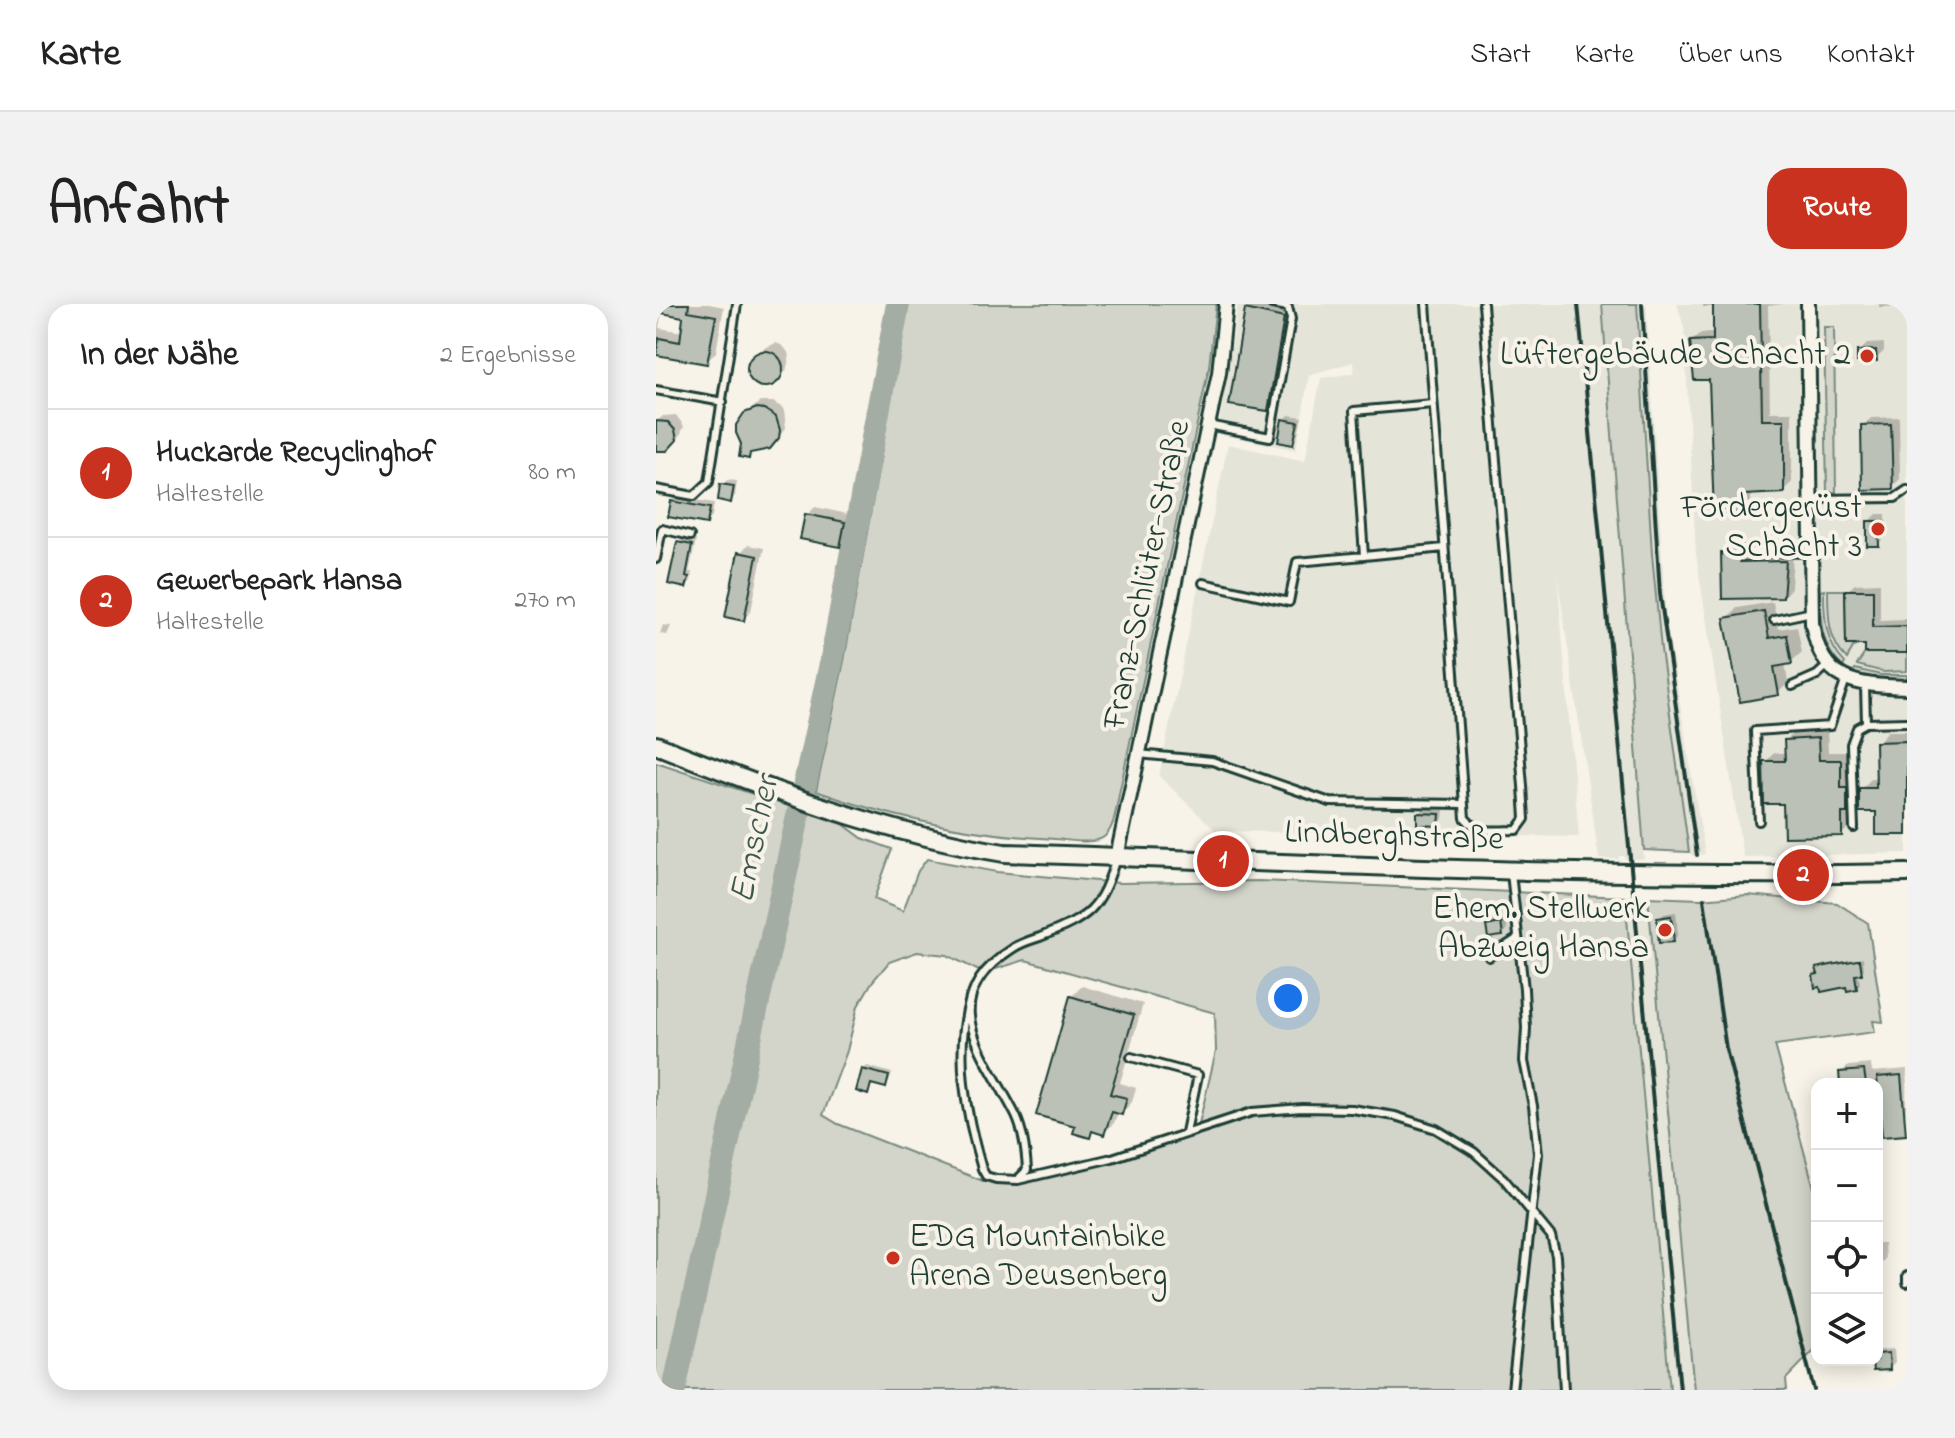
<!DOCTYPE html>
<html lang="de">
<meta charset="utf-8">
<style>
body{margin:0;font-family:"Indie Flower",sans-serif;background:#f2f2f2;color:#222}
.controls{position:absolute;right:24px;bottom:24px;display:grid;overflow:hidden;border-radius:16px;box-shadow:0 4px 20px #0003}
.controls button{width:72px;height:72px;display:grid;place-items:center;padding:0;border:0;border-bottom:2px solid #e0e0e0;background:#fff;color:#222;font:40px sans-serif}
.you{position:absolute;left:632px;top:694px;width:28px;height:28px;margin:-20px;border:6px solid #fff;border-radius:50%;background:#1a73e8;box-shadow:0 0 0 12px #1a73e833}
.badge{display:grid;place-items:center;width:52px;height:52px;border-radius:50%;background:#c8321e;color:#fff;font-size:26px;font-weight:700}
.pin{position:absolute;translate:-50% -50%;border:4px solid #fff;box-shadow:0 2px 8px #0006}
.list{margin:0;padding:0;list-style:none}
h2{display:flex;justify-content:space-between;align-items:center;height:104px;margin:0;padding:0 32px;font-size:34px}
h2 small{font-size:26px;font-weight:400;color:#767676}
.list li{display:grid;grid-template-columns:52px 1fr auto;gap:24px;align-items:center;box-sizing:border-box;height:128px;padding:0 32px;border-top:2px solid #e0e0e0}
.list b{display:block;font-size:30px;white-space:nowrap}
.list p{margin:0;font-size:26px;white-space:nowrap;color:#767676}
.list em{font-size:26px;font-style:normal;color:#767676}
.icon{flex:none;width:44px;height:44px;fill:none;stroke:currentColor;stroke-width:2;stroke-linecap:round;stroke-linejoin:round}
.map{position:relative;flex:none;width:1251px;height:1086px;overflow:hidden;border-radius:24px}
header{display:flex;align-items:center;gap:48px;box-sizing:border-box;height:112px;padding:0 40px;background:#fff;border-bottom:2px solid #e0e0e0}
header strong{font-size:38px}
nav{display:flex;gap:44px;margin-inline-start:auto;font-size:28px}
.intro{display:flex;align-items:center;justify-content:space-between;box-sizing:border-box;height:192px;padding:0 48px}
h1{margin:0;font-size:56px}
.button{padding:20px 36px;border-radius:24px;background:#c8321e;color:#fff;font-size:28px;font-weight:700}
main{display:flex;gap:48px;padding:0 48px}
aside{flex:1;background:#fff;border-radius:24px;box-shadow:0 4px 20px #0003}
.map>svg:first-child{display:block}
</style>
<header>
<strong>Karte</strong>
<nav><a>Start</a><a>Karte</a><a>Über uns</a><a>Kontakt</a></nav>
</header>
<div class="intro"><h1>Anfahrt</h1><a class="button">Route</a></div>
<main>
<aside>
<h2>In der Nähe<small>2 Ergebnisse</small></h2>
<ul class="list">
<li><span class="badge">1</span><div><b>Huckarde Recyclinghof</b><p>Haltestelle</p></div><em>80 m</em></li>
<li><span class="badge">2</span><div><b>Gewerbepark Hansa</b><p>Haltestelle</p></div><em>270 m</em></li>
</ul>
</aside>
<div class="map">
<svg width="1251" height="1086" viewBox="0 0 1251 1086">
<rect width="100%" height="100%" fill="#f7f3e8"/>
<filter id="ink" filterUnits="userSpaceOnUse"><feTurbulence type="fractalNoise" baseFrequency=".0125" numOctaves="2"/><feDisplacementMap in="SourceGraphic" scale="16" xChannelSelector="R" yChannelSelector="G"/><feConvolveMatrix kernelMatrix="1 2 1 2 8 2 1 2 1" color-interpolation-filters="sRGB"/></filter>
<g filter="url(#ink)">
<!-- built -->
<path fill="#e5e4d9" d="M582,0H946L988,555H969L968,552H963V555H943L901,270L923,533L560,527L503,472L572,140L649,157L665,74L698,69L697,58L653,71L640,146L562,130Z
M981,0H990L1010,316L1049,550L1037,552L1033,548L1005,345L996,250Z
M1021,0H1251V549L1087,553L1040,250L1028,23Z
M969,593H992L1038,1086H1014Z"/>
<!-- green -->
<path fill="#d3d5ca" stroke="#79897f" stroke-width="2" fill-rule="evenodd" d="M252,0H560L553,63L465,481C461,496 460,524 448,533C437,541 412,536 399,535C316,531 238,515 160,487L188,357Z
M946,0H981L996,250L1005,345L1033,548L988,546Z
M1168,23H1178L1180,188H1171Z
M1168,286C1168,313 1169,339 1189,359L1187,363C1164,343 1164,315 1164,287Z
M1172,286H1189L1190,340L1202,341L1197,343L1191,355C1172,337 1172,312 1172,286Z
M1209,349H1251V367L1228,368L1201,361Z
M1199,365L1225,371H1251V376L1223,375L1197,369Z
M0,458L187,520L206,534L236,545L218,595L247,607L262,567L271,555L341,568L464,579L603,577L969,593L1014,1086H0ZM261,648L291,651L327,669L369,656L559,709L560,747L542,824L456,854L362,876L327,877L182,820L167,811L191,747L202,702L216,678L233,658Z
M1092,591L1181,599L1212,619L1227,718L1217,717L1219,728L1119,741L1161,895V1043L1130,1075L1131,1086H1038L992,593L1044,595Z"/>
<!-- shadow -->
<path fill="#0003" fill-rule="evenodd" d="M0,0H53L68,3L60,48L51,58L0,44ZM6,7L30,11L27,28L3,24Z
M597,0L638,1L623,94L612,105L591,6Z
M1047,0H1128L1112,2L1114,108H1136V178L1127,187L1095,189V198L1086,207L1055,74L1036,37L1045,29L1059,28V3H1047Z
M1223,0H1251V2L1223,3Z
M120,39L127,42L134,51L130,67L113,81L98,77L93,63L98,53L106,45Z
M1228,39V47L1220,55L1203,48L1211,40Z
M104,98H117L128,105L130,124L122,134L99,146L92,152L87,140L89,110Z
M20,111L28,122L23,134L14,142L0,144V118L7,112Z
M633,111L646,113L641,134L636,139L628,116Z
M1243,113L1244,175L1236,183L1207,122L1215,114Z
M71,176L81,177L79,192L74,197L66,181Z
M22,193L58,199L56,213L51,218L17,198Z
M159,203L196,211L191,233L183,241L151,211Z
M1221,210H1230V232L1222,240L1213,218Z
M28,234L40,236L33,268H36L35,277L30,282L23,239Z
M1091,240V250H1137L1135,284L1127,293L1067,249L1076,241Z
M92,241L108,244L95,307L87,315L84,249Z
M1224,279V316L1251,315V347L1211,339L1191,287L1199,280Z
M1117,298L1122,325L1141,322L1146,348L1135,358L1129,359L1132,379L1122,389L1070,315L1081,304Z
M7,321L15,322L11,331L4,330Z
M1171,426L1172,448H1193L1195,521L1186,530L1129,498L1109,458L1118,449H1130V437L1139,427Z
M1232,427H1251V529L1222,506L1205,485L1216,474H1221V439Z
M768,505L788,506L787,515L782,520L763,510Z
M1020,608L1022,631L1017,636L1003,615L1008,610Z
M850,615L851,625L846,630L832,622L837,617Z
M1207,654L1208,665L1202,669L1204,680L1200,683L1159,672L1166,661Z
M426,682L487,700L464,779L480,784L476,798L466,809L462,808L458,819L448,829L439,826L433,832L415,693Z
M1215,760L1216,768L1251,765L1249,829L1224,786H1221V780H1186L1185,769L1192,762Z
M211,762L236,769L233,778L229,782L217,778L211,788L207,766Z
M1221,939H1228L1229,955L1224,960H1221Z
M1238,1045L1239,1059L1234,1064L1218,1056H1221L1223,1046Z"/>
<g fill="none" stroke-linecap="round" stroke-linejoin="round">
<!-- river -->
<path stroke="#a4ada3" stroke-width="24" d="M18,1086L176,355L242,0"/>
</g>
<!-- building -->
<path fill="#bbc1b6" stroke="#1f3d34" stroke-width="2" d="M0,0H33L32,7L60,12L51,60L0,51L3,34L24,38L27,13L0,8Z
M1057,0H1104L1106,116H1128V189L1087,191V209L1058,210L1053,76H1038L1034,37L1057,36Z
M589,5L628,14L612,107L573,101Z
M1220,46L1221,57L1201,58V47Z
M91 65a18 18 0 1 1 36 0a18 18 0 1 1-36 0Z
M101,104L108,105L120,113L124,126L123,134L114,145L94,149L93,155L83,153L85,140L80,129V121L88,109Z
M626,115L642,118L637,141L622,138Z
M0,117L12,118L19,126L21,136L11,147H0Z
M1235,120L1237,185L1206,186L1205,121Z
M64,180L78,182L75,199L62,196Z
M15,197L54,204L51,220L12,213Z
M149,210L189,218L184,243L144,235Z
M1211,217H1222L1223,242H1211Z
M21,238L36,241L30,272L33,273L30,284L12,280Z
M82,248L101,252L88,317L69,313Z
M1065,248H1084V258L1130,257L1127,294L1066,295Z
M1189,286H1217V323L1251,322V349H1209V341H1190Z
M1108,307L1113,334L1131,331L1136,360L1118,363L1123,391L1084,398L1068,314Z
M1162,434L1163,456H1185V484H1191V509H1186V532L1128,533L1127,500H1108L1107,457H1129L1128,436Z
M1251,437V531H1220V508H1203V484H1220L1219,438Z
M761,509L784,510L783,522L761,521Z
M1015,612L1018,638L1003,639L1001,614Z
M845,619L847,632L832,634L830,622Z
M1201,656H1204L1206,670L1199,671L1201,685L1191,687L1190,683L1165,688L1164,683L1159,684L1157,671L1162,670L1160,664Z
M414,692L478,711L454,790L471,794L466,811L456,808L448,831L436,827L434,834L417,829L419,822L380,811Z
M206,765L233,772L230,784L215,780L212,791L200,787Z
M1208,766L1210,780H1184L1183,768Z
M1245,771L1250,831L1226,833L1221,773Z
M1233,1049L1234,1066L1217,1067L1216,1056H1221V1050Z"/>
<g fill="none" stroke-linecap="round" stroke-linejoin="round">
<!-- service casing -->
<g stroke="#1f3d34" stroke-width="12">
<path id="service" d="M770,0L809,514C823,531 842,526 861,526L869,515L867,482L827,0
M0,86L67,98
M777,100L698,107L708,252L788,244
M552,121L614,133L635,15L632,3L616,0
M0,185L38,192L53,178L81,0
M1155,195L1239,194L1251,186
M1093,248L1156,249
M0,255L6,225L34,232
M547,279L633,298L641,258L708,252
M1118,316L1156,308
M1136,382L1161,371L1172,361
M1209,382L1210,419L1251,418
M482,450L556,457L674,498L808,500
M1103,517L1099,427L1174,422L1190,375
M1198,524L1195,440L1201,424L1210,419
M855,569L868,685L870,724L868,757L877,802L882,850L856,1086
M833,653L862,634
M314,694C298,749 310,811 326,865L330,872L340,875L362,876L456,854L596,808L646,804L696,805L739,812L780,825L818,848L848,875L895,932L900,952L908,1086
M475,753L542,771L530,828
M364,873L371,866C370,849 368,829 360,812C330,751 275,697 356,645C364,639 375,636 384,633C434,613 444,606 460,554
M1251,972V979"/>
</g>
<!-- minor casing -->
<g stroke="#1f3d34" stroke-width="18">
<path id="minor" d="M1152,0L1156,319C1166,379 1198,381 1251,383
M461,553L563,69L570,0"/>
</g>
<!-- secondary casing -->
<g stroke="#1f3d34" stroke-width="22">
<path id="secondary" d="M0,441C111,485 230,530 348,549C649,559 950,575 1251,569"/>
</g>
<!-- service -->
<use href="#service" stroke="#f7f3e8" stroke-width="6"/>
<!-- minor -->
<use href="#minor" stroke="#f7f3e8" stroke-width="12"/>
<!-- secondary -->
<use href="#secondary" stroke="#f7f3e8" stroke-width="16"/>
<!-- rail -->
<path stroke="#1f3d34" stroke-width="4" d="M922,0L1024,1086
M986,0L1004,290L1041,551
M1048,595L1070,745L1158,1086"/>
</g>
</g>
<!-- markers -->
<g fill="#c8321e" stroke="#f7f3e8" stroke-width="3">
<circle cx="1211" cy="52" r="8"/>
<circle cx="1222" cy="225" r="8"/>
<circle cx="1009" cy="626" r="8"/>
<circle cx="237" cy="954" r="8"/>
</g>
<g text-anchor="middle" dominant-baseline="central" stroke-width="8" stroke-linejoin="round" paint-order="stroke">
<!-- poi labels -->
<g font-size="34" fill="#1f3d34" stroke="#f7f3e8" text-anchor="end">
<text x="1195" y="52">Lüftergebäude Schacht 2</text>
<text x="1206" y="205">Fördergerüst<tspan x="1206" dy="39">Schacht 3</tspan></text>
<text x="993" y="606">Ehem. Stellwerk<tspan x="993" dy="39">Abzweig Hansa</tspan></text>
<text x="253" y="934" text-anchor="start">EDG Mountainbike<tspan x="253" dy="39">Arena Deusenberg</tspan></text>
</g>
<!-- street labels -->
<g font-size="34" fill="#1f3d34" stroke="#f7f3e8">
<text transform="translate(492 271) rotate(-78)">Franz-Schlüter-Straße</text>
<text transform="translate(738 533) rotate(2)">Lindberghstraße</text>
</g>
<!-- water labels -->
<g font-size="36" font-style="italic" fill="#405950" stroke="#f7f3e8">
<text transform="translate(100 536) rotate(-78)">Emscher</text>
</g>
</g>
</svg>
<div class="controls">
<button>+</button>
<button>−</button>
<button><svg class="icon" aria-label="locate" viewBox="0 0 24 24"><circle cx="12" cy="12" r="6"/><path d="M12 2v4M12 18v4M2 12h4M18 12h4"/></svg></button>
<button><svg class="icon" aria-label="layers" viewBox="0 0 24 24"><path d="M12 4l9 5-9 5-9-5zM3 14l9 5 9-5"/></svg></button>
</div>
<div class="you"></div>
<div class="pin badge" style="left:567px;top:557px">1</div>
<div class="pin badge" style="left:1147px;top:571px">2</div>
</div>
</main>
